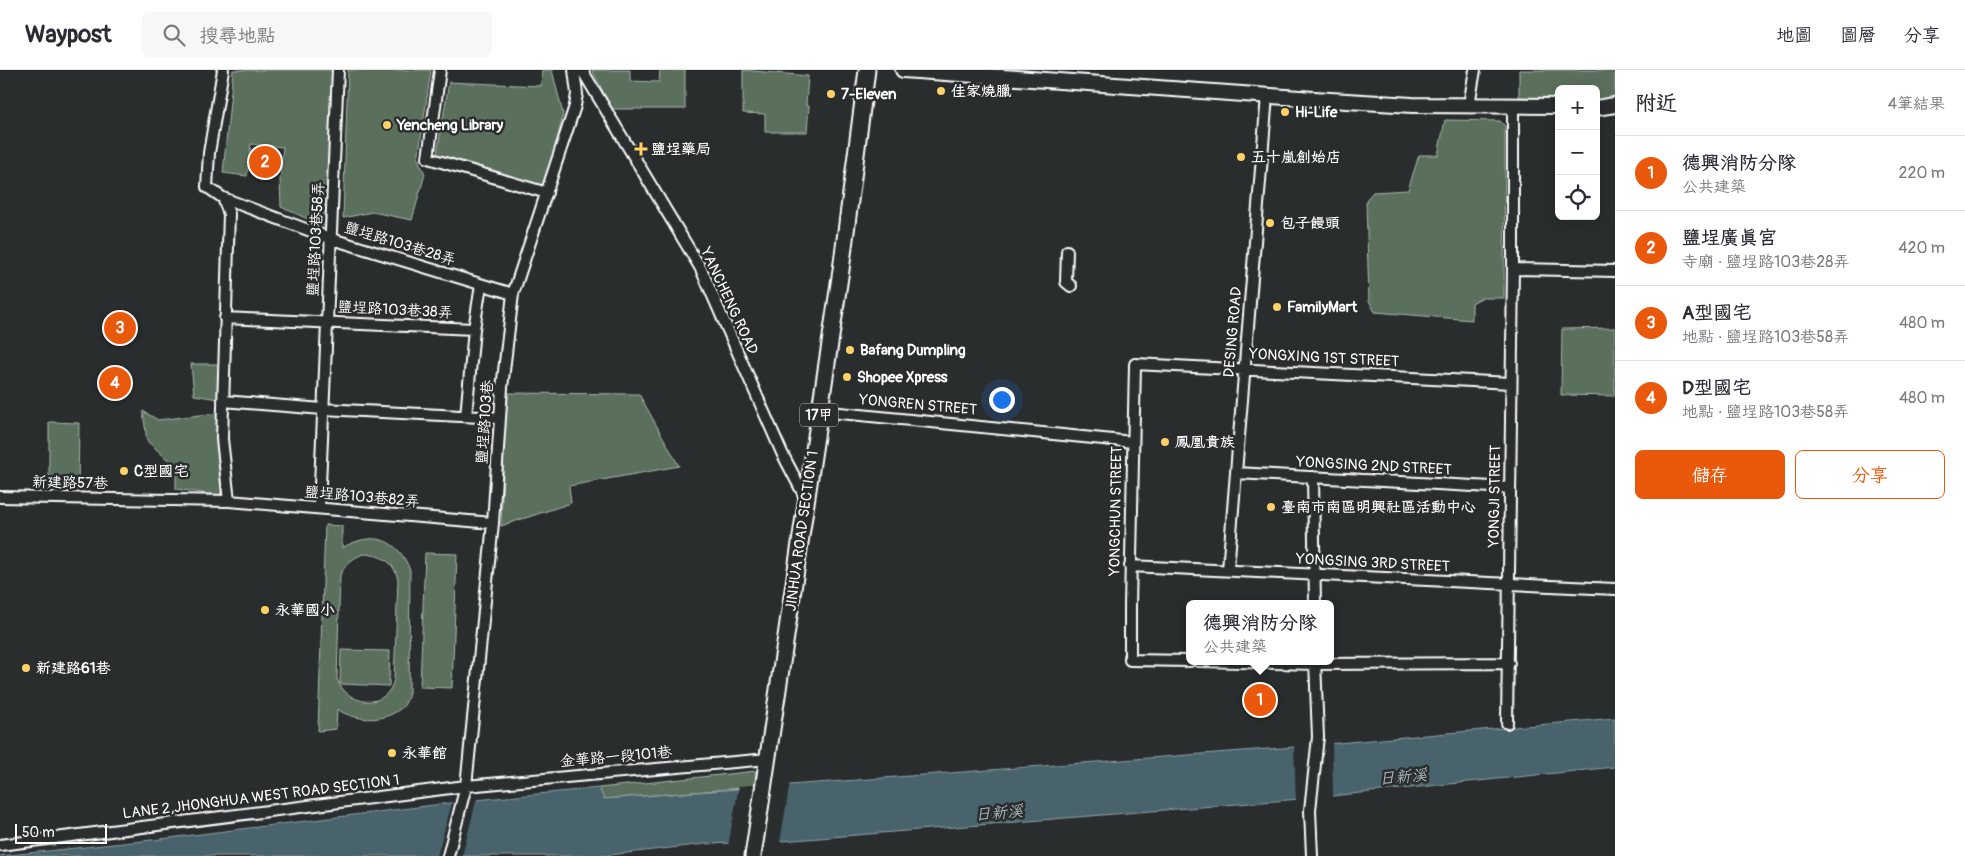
<!DOCTYPE html>
<html lang="zh-TW">
<meta charset="utf-8">
<style>
body{margin:0;font-family:Pangolin,"LXGW WenKai TC",sans-serif;background:#f7f7f7;color:#2b2b33}
.controls{position:absolute;right:15px;top:15px;display:grid;overflow:hidden;border-radius:8px;box-shadow:0 2px 12px #0003}
.controls button{width:45px;height:45px;display:grid;place-items:center;padding:0;border:0;border-bottom:1px solid #e1e1e2;background:#fff;color:#2b2b33;font:25px sans-serif}
.scale{position:absolute;left:15px;bottom:12px;width:92px;box-sizing:border-box;padding-left:5px;border:2px solid #fff;border-top:0;font-size:14px;line-height:18px;white-space:nowrap;color:#fff;-webkit-text-stroke:4px #2a2d2e;paint-order:stroke}
.you{position:absolute;left:1001px;top:329px;width:18px;height:18px;margin:-12px;border:4px solid #fff;border-radius:50%;background:#1a73e8;box-shadow:0 0 0 8px #1a73e833}
.badge{display:grid;place-items:center;width:32px;height:32px;border-radius:50%;background:#ea580c;color:#fff;font-size:16px;font-weight:700}
.pin{position:absolute;translate:-50% -50%;border:2px solid #fff;box-shadow:0 1px 5px #0006}
.popup{position:absolute;left:1186px;top:530px;width:148px;height:65px;box-sizing:border-box;display:grid;place-content:center;border-radius:8px;background:#fff;filter:drop-shadow(0 1px 4px #0005);font-size:16px;white-space:nowrap;color:#7c7c81}
.popup b{font-size:19px;color:#2b2b33}
.popup::after{content:'';position:absolute;left:50%;top:100%;margin-left:-10px;border:10px solid transparent;border-top-color:#fff}
.list{margin:0;padding:0;list-style:none}
h2{display:flex;justify-content:space-between;align-items:center;height:65px;margin:0;padding:0 20px;font-size:21px}
h2 small{font-size:16px;font-weight:400;color:#7c7c81}
.list li{display:grid;grid-template-columns:32px 1fr auto;gap:15px;align-items:center;box-sizing:border-box;height:75px;padding:0 20px;border-top:1px solid #e1e1e2}
.list b{display:block;font-size:19px;white-space:nowrap}
.list p{margin:0;font-size:16px;white-space:nowrap;color:#7c7c81}
.list em{font-size:16px;font-style:normal;color:#7c7c81}
.actions{display:flex;gap:10px;padding:15px 20px}
.actions a{flex:1;padding:11px 0;border:1px solid #ea580c;border-radius:8px;text-align:center;font-size:18px;color:#ea580c}
.actions .main{background:#ea580c;color:#fff}
.icon{flex:none;width:28px;height:28px;fill:none;stroke:currentColor;stroke-width:2;stroke-linecap:round;stroke-linejoin:round}
.map{position:relative;flex:none;width:1615px;height:786px;overflow:hidden}
header{display:flex;align-items:center;gap:30px;box-sizing:border-box;height:70px;padding:0 25px;background:#fff;border-bottom:1px solid #e1e1e2}
header strong{font-size:24px}
nav{display:flex;gap:28px;margin-inline-start:auto;font-size:18px}
.search{width:350px;height:45px;background:#f7f7f7;display:flex;align-items:center;gap:12px;box-sizing:border-box;padding:0 18px;border-radius:8px;color:#7c7c81;font-size:19px}
main{display:flex}
aside{flex:1;background:#fff}
.map>svg:first-child{display:block}
</style>
<header>
<strong>Waypost</strong>
<div class="search"><svg class="icon" aria-label="search" viewBox="0 0 24 24"><circle cx="10" cy="10" r="6"/><path d="M15 15l6 6"/></svg>搜尋地點</div>
<nav><a>地圖</a><a>圖層</a><a>分享</a></nav>
</header>
<main>
<div class="map">
<svg width="1615" height="786" viewBox="0 0 1615 786">
<rect width="100%" height="100%" fill="#2a2d2e"/>
<filter id="ink" filterUnits="userSpaceOnUse"><feTurbulence type="fractalNoise" baseFrequency=".02" numOctaves="2"/><feDisplacementMap in="SourceGraphic" scale="10" xChannelSelector="R" yChannelSelector="G"/><feConvolveMatrix kernelMatrix="1 2 1 2 8 2 1 2 1" color-interpolation-filters="sRGB"/></filter>
<g filter="url(#ink)">
<!-- green -->
<path fill="#5a705c" stroke="#acb8ae" fill-rule="evenodd" d="M233,0H336L328,158L281,137L280,110L283,77L251,74L247,106L223,103Z
M348,0H431L418,89L425,104L412,150L372,142L343,148Z
M542,0H552L563,44L546,119L437,84L449,12L541,16Z
M592,0H630V11L659,12L660,0H685V39H612Z
M743,0L808,6L806,36H809L807,62H765V44L743,43Z
M1519,0H1615V28L1596,30V19H1559V29L1519,27Z
M1445,50L1500,51L1505,56L1504,228H1481L1472,233V250L1375,242L1369,231L1366,130L1373,122L1408,120L1419,85H1438Z
M1615,258V326L1561,325L1562,259Z
M191,294H219L218,329L194,325Z
M506,323L639,324L679,396L569,416L571,433L501,456Z
M143,341L158,350L217,343L221,426L176,419V397L147,371Z
M49,352L79,353L78,420H49Z
M325,455L342,456V478C372,461 397,467 410,500L409,622C408,628 406,635 400,639C383,653 354,651 337,639L336,659L318,661ZM363,484C382,485 394,491 398,510L394,610C386,641 347,636 337,609L340,505C346,494 351,489 363,484Z
M425,483L457,484L452,618L420,617Z
M341,580L390,581L389,616L340,614Z
M756,701L755,717L604,729L599,718Z"/>
<!-- water -->
<path fill="#48636c" stroke="#91a1a7" d="M1615,648V697L1312,728L770,772L705,774L601,786H0L161,769L466,731L599,718L604,729L1282,678Z"/>
<!-- pier -->
<path fill="#2a2d2e" d="M1332,671L1333,728L1296,732L1294,674Z
M790,712L780,773L728,776L739,716Z
M477,728L462,786H437L453,730Z"/>
<g fill="none" stroke-linecap="round" stroke-linejoin="round">
<!-- street casing -->
<g stroke="#fff" stroke-width="14">
<path id="street" d="M223,0L209,83L207,117L223,128L332,169L513,224
M440,0L428,88L547,123
M582,0L701,199L782,383L806,429
M1469,35L1475,0
M223,128L229,144L222,369L229,431
M1067,181L1066,212L1071,216
M1513,199V36
M225,248L474,259
M223,331L323,339L500,348
M820,341L1133,372
M466,346L474,259L481,215
M1236,403L1510,418
M1313,407L1315,534
M0,427L229,431L493,453
M319,438L338,0
M1130,496L1615,519
M1228,500L1267,26
M1190,591L1130,590V536L1135,294L1511,313
M1198,591L1315,594L1509,593
M1507,653L1513,199L1615,201
M0,775L466,716L768,689
M448,786L466,716L493,453L502,318L513,224L575,36L577,24L574,0
M1312,786L1310,740L1318,667L1315,591"/>
</g>
<!-- secondary casing -->
<g stroke="#fff" stroke-width="18">
<path id="secondary" d="M903,0L1314,29L1412,35L1559,36
M1596,38L1615,35"/>
</g>
<!-- primary casing -->
<g stroke="#fff" stroke-width="19">
<path id="primary" d="M753,786L841,200L867,0"/>
</g>
<!-- street -->
<use href="#street" stroke="#2a2d2e" stroke-width="10"/>
<!-- secondary -->
<use href="#secondary" stroke="#2a2d2e" stroke-width="14"/>
<!-- primary -->
<use href="#primary" stroke="#2a2d2e" stroke-width="15"/>
</g>
</g>
<!-- markers -->
<g fill="#ffd166" stroke="#2a2d2e" stroke-width="2">
<circle cx="941" cy="21" r="5"/>
<circle cx="831" cy="24" r="5"/>
<circle cx="1285" cy="42" r="5"/>
<circle cx="387" cy="55" r="5"/>
<path d="M638.5 71.5h5v5h5v5h-5v5h-5v-5h-5v-5h5z"/>
<circle cx="1241" cy="87" r="5"/>
<circle cx="1270" cy="153" r="5"/>
<circle cx="1277" cy="237" r="5"/>
<circle cx="850" cy="280" r="5"/>
<circle cx="847" cy="307" r="5"/>
<circle cx="1165" cy="372" r="5"/>
<circle cx="124" cy="401" r="5"/>
<circle cx="1271" cy="437" r="5"/>
<circle cx="265" cy="540" r="5"/>
<circle cx="26" cy="598" r="5"/>
<circle cx="392" cy="683" r="5"/>
</g>
<g text-anchor="middle" dominant-baseline="central" stroke-width="5" stroke-linejoin="round" paint-order="stroke">
<!-- shield labels -->
<rect fill="#2a2d2e" stroke="#bfc0c0" stroke-width="1" x="800" y="333.5" width="38" height="23" rx="4"/>
<g font-size="14" font-weight="bold" fill="#fff">
<text x="819" y="345">17甲</text>
</g>
<!-- poi labels -->
<g font-size="15" font-weight="bold" fill="#fff" stroke="#2a2d2e" text-anchor="start">
<text x="951" y="21">佳家燒臘</text>
<text x="841" y="24">7-Eleven</text>
<text x="1295" y="42">Hi-Life</text>
<text x="397" y="55">Yencheng Library</text>
<text x="651" y="79">鹽埕藥局</text>
<text x="1251" y="87">五十嵐創始店</text>
<text x="1280" y="153">包子饅頭</text>
<text x="1287" y="237">FamilyMart</text>
<text x="860" y="280">Bafang Dumpling</text>
<text x="857" y="307">Shopee Xpress</text>
<text x="1175" y="372">鳳凰貴族</text>
<text x="134" y="401">C型國宅</text>
<text x="1281" y="437">臺南市南區明興社區活動中心</text>
<text x="275" y="540">永華國小</text>
<text x="36" y="598">新建路61巷</text>
<text x="402" y="683">永華館</text>
</g>
<!-- street labels -->
<g font-size="15" fill="#fff" stroke="#2a2d2e">
<text transform="translate(316 169) rotate(-87)">鹽埕路103巷58弄</text>
<text transform="translate(400 174) rotate(17)">鹽埕路103巷28弄</text>
<text transform="translate(729 231) rotate(65)">YANCHENG ROAD</text>
<text transform="translate(395 240) rotate(3)">鹽埕路103巷38弄</text>
<text transform="translate(1233 262) rotate(-85)">DESING ROAD</text>
<text transform="translate(1324 288) rotate(3)">YONGXING 1ST STREET</text>
<text transform="translate(918 335) rotate(5)">YONGREN STREET</text>
<text transform="translate(485 352) rotate(-86)">鹽埕路103巷</text>
<text transform="translate(1374 396) rotate(3)">YONGSING 2ND STREET</text>
<text transform="translate(70 413) rotate(1)">新建路57巷</text>
<text transform="translate(1495 426) rotate(-89)">YONGJI STREET</text>
<text transform="translate(362 427) rotate(5)">鹽埕路103巷82弄</text>
<text transform="translate(1116 441) rotate(-89)">YONGCHUN STREET</text>
<text transform="translate(802 461) rotate(-82)">JINHUA ROAD SECTION 1</text>
<text transform="translate(1373 493) rotate(3)">YONGSING 3RD STREET</text>
<text transform="translate(616 687) rotate(-5)">金華路一段101巷</text>
<text transform="translate(261 727) rotate(-7)">LANE 2,JHONGHUA WEST ROAD SECTION 1</text>
</g>
<!-- water labels -->
<g font-size="16" font-style="italic" fill="#adb9bd" stroke="#2a2d2e">
<text transform="translate(1403 707) rotate(-5)">日新溪</text>
<text transform="translate(999 743) rotate(-5)">日新溪</text>
</g>
</g>
</svg>
<div class="controls">
<button>+</button>
<button>−</button>
<button><svg class="icon" aria-label="locate" viewBox="0 0 24 24"><circle cx="12" cy="12" r="6"/><path d="M12 2v4M12 18v4M2 12h4M18 12h4"/></svg></button>
</div>
<div class="scale">50 m</div>
<div class="you"></div>
<div class="pin badge" style="left:1260px;top:630px">1</div>
<div class="popup"><b>德興消防分隊</b>公共建築</div>
<div class="pin badge" style="left:265px;top:92px">2</div>
<div class="pin badge" style="left:120px;top:258px">3</div>
<div class="pin badge" style="left:115px;top:313px">4</div>
</div>
<aside>
<h2>附近<small>4筆結果</small></h2>
<ul class="list">
<li><span class="badge">1</span><div><b>德興消防分隊</b><p>公共建築</p></div><em>220 m</em></li>
<li><span class="badge">2</span><div><b>鹽埕廣真宮</b><p>寺廟 · 鹽埕路103巷28弄</p></div><em>420 m</em></li>
<li><span class="badge">3</span><div><b>A型國宅</b><p>地點 · 鹽埕路103巷58弄</p></div><em>480 m</em></li>
<li><span class="badge">4</span><div><b>D型國宅</b><p>地點 · 鹽埕路103巷58弄</p></div><em>480 m</em></li>
</ul>
<div class="actions"><a class="main">儲存</a><a>分享</a></div>
</aside>
</main>
